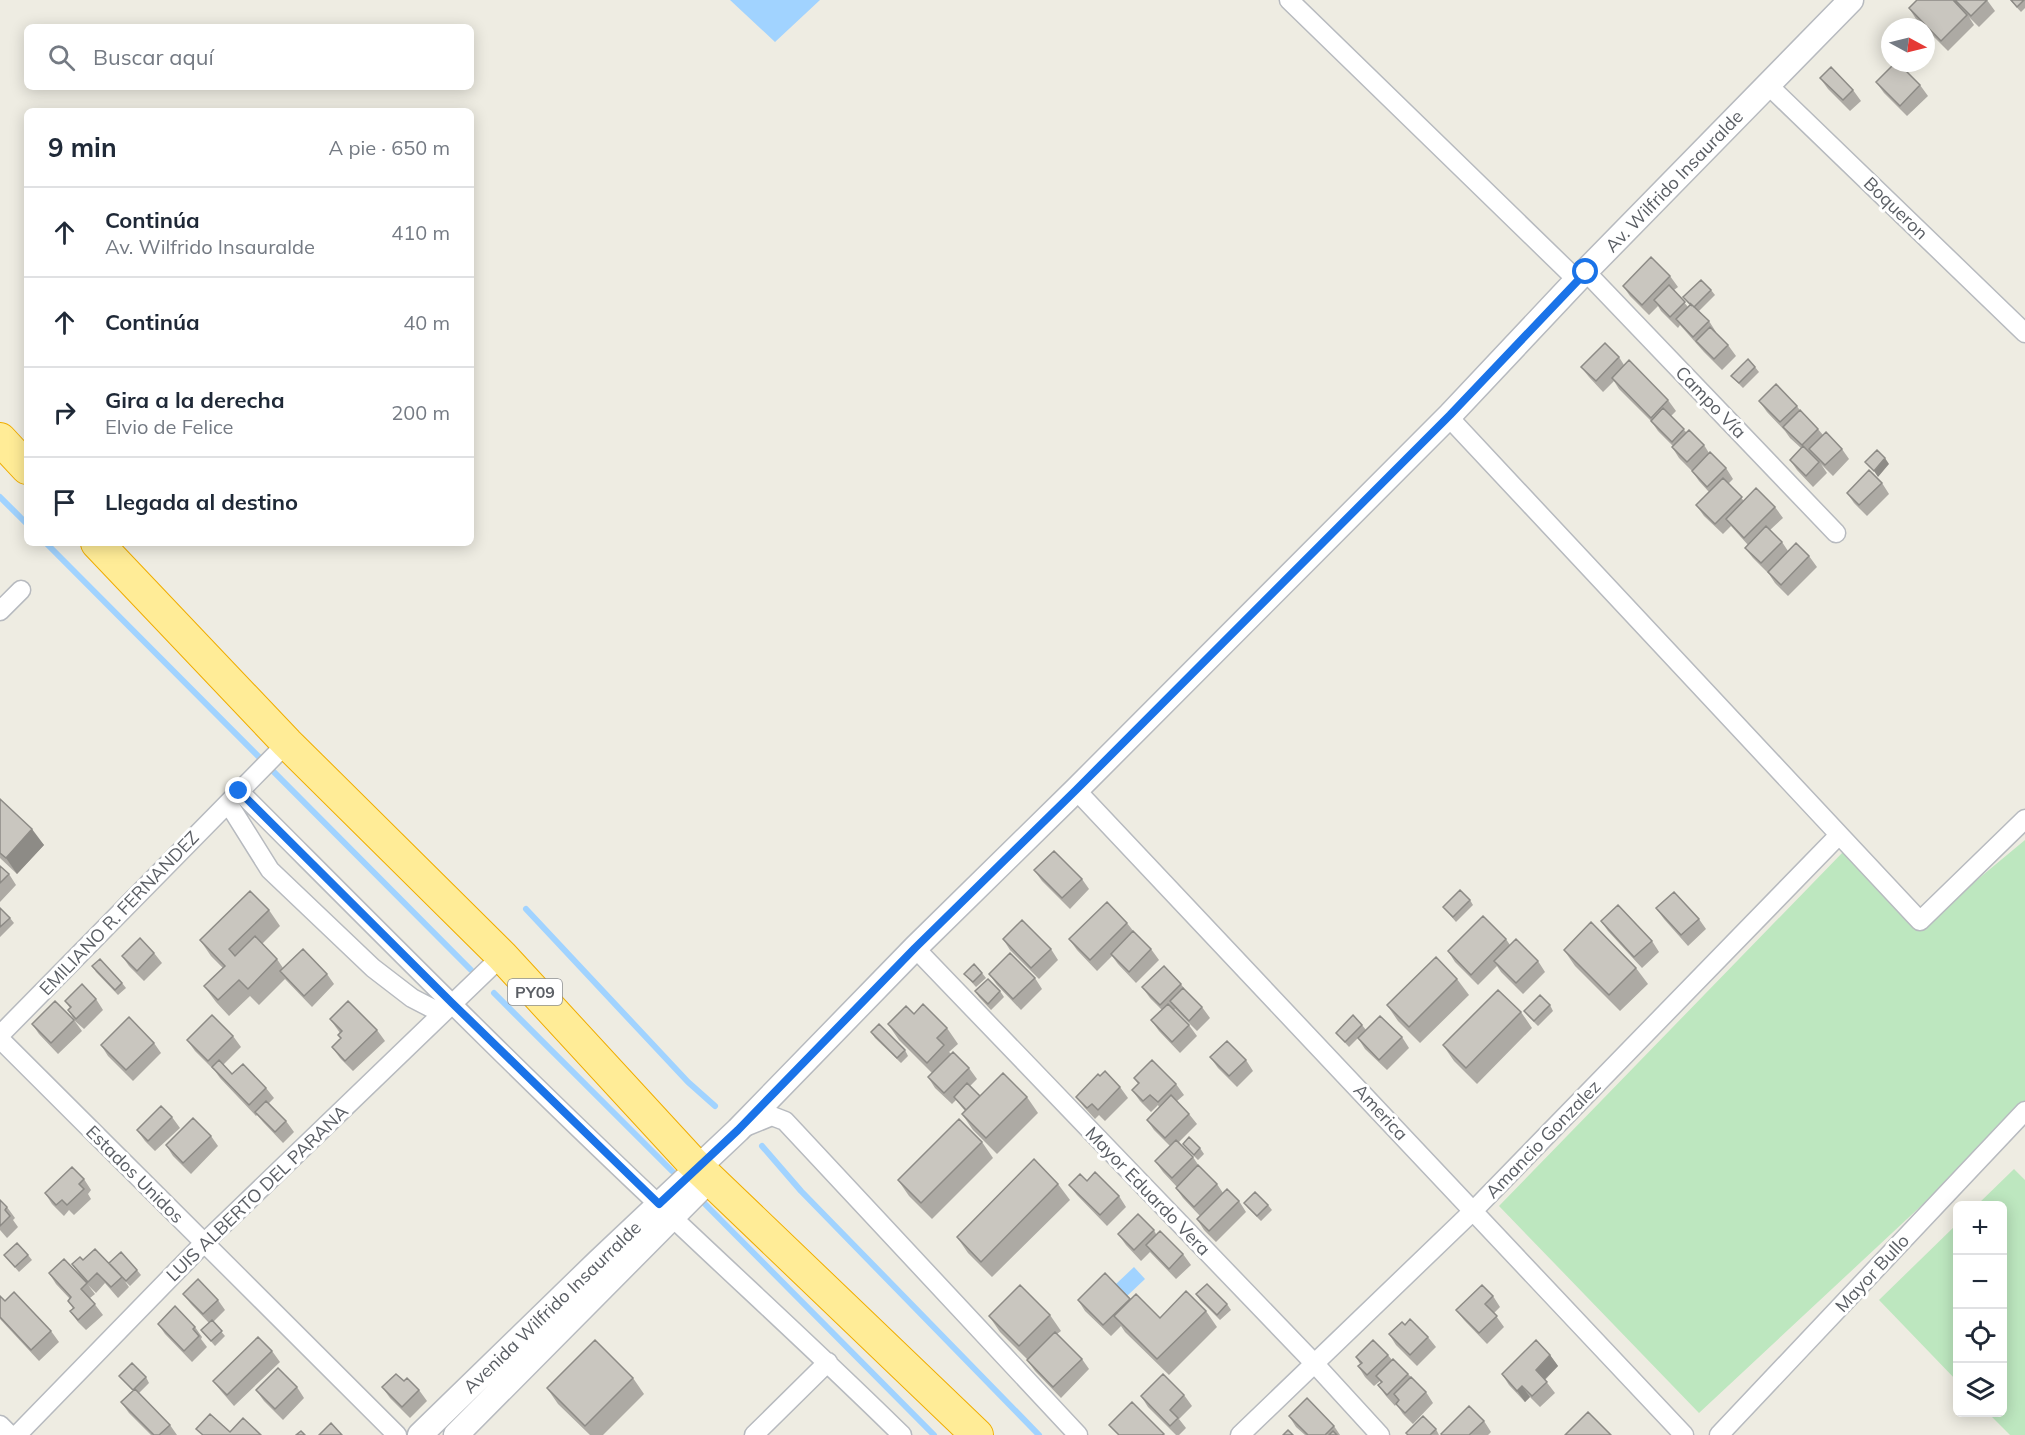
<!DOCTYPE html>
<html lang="es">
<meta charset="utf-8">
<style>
body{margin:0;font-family:Mulish,sans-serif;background:#f6f6f7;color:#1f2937}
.controls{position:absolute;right:18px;bottom:18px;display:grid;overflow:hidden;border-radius:9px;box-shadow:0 3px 15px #0003}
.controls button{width:54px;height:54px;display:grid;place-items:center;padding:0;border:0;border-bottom:2px solid #e0e1e3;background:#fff;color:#1f2937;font:30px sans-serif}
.compass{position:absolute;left:1881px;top:18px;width:54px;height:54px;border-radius:50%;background:#fff;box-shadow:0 3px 15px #0003;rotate:97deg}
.stop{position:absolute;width:18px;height:18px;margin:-14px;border:4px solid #1a73e8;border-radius:50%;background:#fff}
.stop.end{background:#1a73e8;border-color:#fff;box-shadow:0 2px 6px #0008}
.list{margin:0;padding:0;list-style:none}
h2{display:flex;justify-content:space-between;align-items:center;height:78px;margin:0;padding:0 24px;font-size:26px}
h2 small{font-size:20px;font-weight:400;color:#747a83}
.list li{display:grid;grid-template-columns:39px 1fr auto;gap:18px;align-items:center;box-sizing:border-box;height:90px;padding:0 24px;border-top:2px solid #e0e1e3}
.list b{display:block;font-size:22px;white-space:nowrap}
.list p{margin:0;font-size:20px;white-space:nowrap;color:#747a83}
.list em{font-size:20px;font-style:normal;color:#747a83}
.icon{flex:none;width:33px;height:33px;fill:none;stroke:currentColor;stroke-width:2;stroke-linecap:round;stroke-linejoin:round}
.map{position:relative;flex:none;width:2025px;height:1435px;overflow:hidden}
.search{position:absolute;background:#fff;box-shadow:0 3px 15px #0003;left:24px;top:24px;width:450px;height:66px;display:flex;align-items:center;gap:15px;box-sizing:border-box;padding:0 21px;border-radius:9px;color:#747a83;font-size:22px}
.panel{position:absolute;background:#fff;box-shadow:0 3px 15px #0003;left:24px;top:108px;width:450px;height:438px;border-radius:9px}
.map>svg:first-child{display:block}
</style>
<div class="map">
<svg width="2025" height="1435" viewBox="0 0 2025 1435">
<rect width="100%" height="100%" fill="#eeece2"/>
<!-- green -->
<path fill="#bde7bf" d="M2025,840V1109L1699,1413L1499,1206L1843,852L1919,928Z
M2014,1169L2025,1180V1435H2010L1988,1413L2002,1412V1206L1977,1205Z
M1957,1224V1381L1879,1300Z"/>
<!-- water -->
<path fill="#a1d3ff" d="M730,0H820L775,42Z
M1134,1267L1145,1279L1127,1296L1116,1284Z"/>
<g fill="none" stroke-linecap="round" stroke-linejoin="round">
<!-- stream -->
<path stroke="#a1d3ff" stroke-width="6" d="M0,497L27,524
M46,543L471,970
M526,909L688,1082L715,1106
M494,993L672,1171
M762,1146L801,1191L1039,1435
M698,1197L934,1435"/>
<!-- minor casing -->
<g stroke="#b7babf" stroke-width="21">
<path id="minor" d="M1289,0L1577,280
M1767,84L2025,333
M1586,272L1836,533
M1450,415L1456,425L1920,921L2025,819
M0,611L21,590
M1076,790L1684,1435
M239,791C383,935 525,1079 673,1218C749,1290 827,1361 902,1435
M228,803L270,870L373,968L412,998L441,1013
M915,948L1314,1363L1380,1435
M0,1035L287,743
M0,1039L397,1435
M745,1127L772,1116L785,1121L1078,1435
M0,1425L10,1435
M17,1435L204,1243L502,956
M754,1435L828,1362
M1240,1435L1474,1210L1838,836
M1719,1435L2025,1111"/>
</g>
<!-- tertiary casing -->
<g stroke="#b7babf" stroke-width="27">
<path id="tertiary" d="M420,1435L598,1262L738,1130L915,948L1076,790L1450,415L1577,280L1851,0
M456,1435L712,1177"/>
</g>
<!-- trunk casing -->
<g stroke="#f0ad00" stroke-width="34">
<path id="trunk" d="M0,439L27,468
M97,543L287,743L502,956L690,1160L977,1435"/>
</g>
<!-- minor -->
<use href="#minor" stroke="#fff" stroke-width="18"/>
<!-- tertiary -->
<use href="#tertiary" stroke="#fff" stroke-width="24"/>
<!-- trunk -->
<use href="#trunk" stroke="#ffec97" stroke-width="32"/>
</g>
<!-- wall -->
<path fill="#adaaa4" d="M1953,0H1987L1995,11L1979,27L1969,17L1974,25L1948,51L1926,29V27H1924L1916,19L1909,8Z
M2010,0H2025V8L2021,12Z
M1820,78L1853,90L1861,101L1850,111L1828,89Z
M1876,82L1920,85L1928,96L1907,116L1884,93Z
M1670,276L1678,287L1674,290L1688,307L1690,305L1683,297L1711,290L1715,295L1699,311L1709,321L1716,332L1715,333L1728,345L1736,356L1722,370L1704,352L1680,325L1678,328L1661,311L1658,306L1649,315L1630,296L1623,286Z
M1619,357L1624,365L1668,400L1676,411L1671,416L1686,432L1704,445L1709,453L1726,468L1733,479L1728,484L1744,501L1775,507L1783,518L1770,530L1782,542L1788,551L1809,556L1817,567L1788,596L1775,583L1769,574L1753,558L1745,548L1748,545L1731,526L1723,534L1704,516L1696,505L1709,492L1699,481L1692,471L1679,458L1672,447L1673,446L1658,431L1651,421L1619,389L1614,381L1603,392L1589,377L1581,367Z
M1755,367L1759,372L1743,388L1731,376Z
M1759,401L1797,406L1801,412L1818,429L1823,435L1842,449L1849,459L1833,476L1821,464L1827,473L1813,487L1797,470L1790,460L1801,448L1790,438L1785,431L1767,412Z
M1882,483L1889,494L1867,516L1854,503L1847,493Z
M0,799L44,845L17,874L0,858Z
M0,866L9,874L16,885L0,902Z
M1034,870L1082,879L1089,889L1070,909L1042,881Z
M1470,900L1473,905L1456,922L1443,907Z
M0,908L10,918L14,923L0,937Z
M1656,908L1699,919L1706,929L1688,946L1664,919Z
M269,910L280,926L262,944L277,959L283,968L327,974L334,984L312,1007L285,979L259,1005L250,996L229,1016L216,1002L204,986L223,968L211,956L200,940Z
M1601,921L1652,941L1659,952L1642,968L1608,931Z
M1127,923L1134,932L1151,949L1159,960L1136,983L1118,964L1112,956L1097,971L1077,950L1069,939Z
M1003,939L1051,949L1058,960L1039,979L1010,950Z
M1506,939L1510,945L1538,961L1545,972L1523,994L1501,972L1497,966L1478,985L1455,962L1448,951Z
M1564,950L1636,968L1648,984L1620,1011L1575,966Z
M154,953L162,963L144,981L129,966L122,956Z
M92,966L122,983L126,988L118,995L96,972Z
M982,973L986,978L976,987L964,974Z
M989,974L1035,978L1042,989L1021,1010L997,985Z
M1457,979L1469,995L1420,1043L1398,1021L1387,1005Z
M1181,984L1186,991L1202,1007L1210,1018L1197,1031L1175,1009L1174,1010L1189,1025L1197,1036L1180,1053L1159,1031L1151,1020L1162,1010L1150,998L1142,987Z
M975,991H1000L1004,997L991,1010L979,997Z
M96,999L103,1010L84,1029L75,1021L68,1010L70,1008L65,1001Z
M1550,1005L1553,1011L1538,1026L1528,1016L1524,1011Z
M1521,1012L1532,1028L1477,1084L1454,1061L1443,1045Z
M914,1014L947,1028L958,1044L949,1052L969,1068L977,1079L970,1086L980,1096L1027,1097L1038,1113L997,1154L973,1130L962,1114L965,1111L956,1100L952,1104L935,1088L928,1077L932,1073L899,1040L888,1024Z
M330,1019L377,1030L385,1041L353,1071L340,1058L332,1047L341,1039L338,1035L340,1033Z
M74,1020L82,1031L58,1054L39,1034L32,1024Z
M1362,1025L1366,1030L1349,1047L1336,1033Z
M871,1032L905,1050L908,1056L901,1063L875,1038Z
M233,1036L241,1047L223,1065L232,1074L266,1088L274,1098L269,1103L286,1121L294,1132L283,1143L263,1122L257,1115L256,1116L220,1078L215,1071L195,1051L187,1040Z
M1402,1037L1409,1048L1387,1070L1365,1049L1358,1038Z
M154,1043L161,1053L133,1081L108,1056L101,1045Z
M1210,1057L1246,1060L1253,1071L1237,1087L1218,1068Z
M1100,1076L1120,1087L1128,1098L1105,1121L1099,1115L1095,1119L1084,1107L1076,1097Z
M1134,1078L1176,1084L1184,1095L1177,1101L1189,1114L1197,1124L1179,1142L1193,1157L1199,1166L1217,1184L1223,1193L1239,1201L1246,1212L1216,1242L1204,1230L1197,1219L1200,1216L1183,1198L1176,1188L1177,1187L1163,1172L1155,1161L1170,1146L1154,1130L1147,1120L1159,1107L1158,1105L1151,1112L1140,1101L1132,1090L1138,1084Z
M172,1117L180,1128L155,1151L145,1141L137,1130Z
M211,1136L218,1146L191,1174L173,1156L166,1145Z
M982,1142L993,1158L932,1219L909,1196L898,1180Z
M1183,1144L1200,1148L1204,1154L1198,1160L1187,1149Z
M84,1179L91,1190L88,1194L91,1199L74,1215L69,1210L64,1216L52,1204L45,1193Z
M1087,1181L1119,1196L1126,1207L1107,1226L1077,1195L1069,1185Z
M1058,1184L1070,1200L992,1277L968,1253L957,1237Z
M0,1200L7,1207L15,1218L13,1220L18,1227L7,1238L0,1230Z
M1244,1203L1268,1205L1272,1210L1261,1221L1248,1208Z
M1154,1230L1156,1234L1183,1254L1191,1265L1176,1279L1150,1252L1141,1261L1126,1245L1118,1234Z
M4,1255H28L32,1260L19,1272Z
M83,1260L137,1270L141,1275L130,1286L124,1280L129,1287L118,1298L105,1283L96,1293L88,1285L95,1294L90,1298L103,1315L86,1330L78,1322L70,1311L73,1308L68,1301L70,1299L56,1284L49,1273L79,1274L72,1264Z
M1105,1273L1131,1299L1160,1318L1206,1311L1217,1327L1169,1375L1125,1332L1121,1326L1111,1336L1085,1311L1078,1300Z
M183,1294L218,1300L225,1310L213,1322L225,1336L215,1346L201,1330L209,1323L191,1304Z
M1196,1294L1227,1304L1231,1310L1220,1320L1200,1300Z
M0,1296L5,1301L51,1331L59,1342L39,1361L0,1319Z
M1493,1296L1500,1307L1494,1313L1504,1327L1487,1344L1464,1320L1456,1310Z
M1050,1315L1061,1331L1057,1334L1082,1359L1089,1369L1061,1398L1035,1371L1027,1360H1028L1000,1332L989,1316Z
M158,1324L195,1327L202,1337L201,1339L207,1347L192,1362L165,1334Z
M1405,1325L1428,1337L1436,1347L1417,1366L1396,1345L1389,1334Z
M272,1351L280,1362L234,1406L221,1391L213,1381Z
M1388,1355L1392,1360L1408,1374L1426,1392L1433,1403L1413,1424L1403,1414L1396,1404L1395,1406L1386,1396L1378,1385L1381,1383L1380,1381L1374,1386L1365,1377L1358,1366L1360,1364L1356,1357Z
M1550,1355L1558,1366L1545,1380L1555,1393L1540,1407L1530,1397L1525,1402L1509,1385L1502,1374Z
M119,1376L146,1377L149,1383L139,1393L170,1425L177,1435H151L129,1413L121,1402L133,1391Z
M633,1378L644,1394L603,1435H590L558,1404L547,1388Z
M404,1381L419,1390L427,1401L410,1418L390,1398L382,1387Z
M297,1387L304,1398L283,1420L264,1401L256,1390Z
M1184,1395L1192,1406L1179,1419L1186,1428L1179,1435H1176L1148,1407L1141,1396Z
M1289,1416L1334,1426L1340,1435H1305L1296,1427Z
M1484,1421L1491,1432L1488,1435H1442Z
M1436,1429L1439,1435H1408Z"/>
<!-- shaded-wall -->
<path fill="#8d8b86" d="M1885,458L1889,464L1878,477L1874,471Z
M32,829L44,845L17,874L6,858Z
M1550,1355L1558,1366L1543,1381L1536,1370Z
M1522,1386L1530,1397L1525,1402L1517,1391Z"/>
<!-- building -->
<path fill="#c9c6bf" stroke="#8d8b86" stroke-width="1.5" d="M1917,0H1953L1967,15L1941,41L1909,8Z
M1955,0H1987L1971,16Z
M2011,0H2024L2017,7Z
M1895,63H1898L1920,85L1900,106L1876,82Z
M1831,67L1853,90L1843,100L1820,78Z
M1651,257L1670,276L1642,305L1623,286Z
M1701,280L1711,290L1694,307L1691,304V305L1683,297Z
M1669,285L1685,302L1670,317L1654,300Z
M1691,304L1709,321L1693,337L1676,319Z
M1710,327L1728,345L1714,359L1696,341Z
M1605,343L1619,357L1596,381L1581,367Z
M1748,359L1755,367L1739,383L1731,376Z
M1629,360L1668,400L1651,418L1612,378Z
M1776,384L1797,406L1780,422L1759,401Z
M1663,408L1684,429L1672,442L1651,421Z
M1800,410L1818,429L1802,445L1783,427Z
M1689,430L1704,445L1687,462L1672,447Z
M1826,432L1842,449L1825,465L1809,449Z
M1803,446L1819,462L1806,476L1790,460Z
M1877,450L1885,458L1874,471L1865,462Z
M1710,452L1726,468L1707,487L1692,471Z
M1869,470L1882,483L1859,505L1847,493Z
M1723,478L1742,497L1715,524L1696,505Z
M1756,488L1775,507L1744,538L1726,519Z
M1766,526L1782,542L1761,563L1745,548Z
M1796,543L1809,556L1781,585L1768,572Z
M0,799L32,829L6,858L0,853Z
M1054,851L1082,879L1062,898L1034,870Z
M0,866L9,874L0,883Z
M1460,890L1470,900L1453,917L1443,907Z
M250,891L269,910L229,949L235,956L255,936L277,959L248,989L239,980L218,1000L204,986L225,966L200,940Z
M1674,892L1699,919L1681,935L1656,908Z
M1107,902L1127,923L1090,960L1069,939Z
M1618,905L1652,941L1634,957L1601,921Z
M0,908L10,918L0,927Z
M1483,916L1506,939L1471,975L1448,951Z
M1022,920L1051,949L1031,968L1003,939Z
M1591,922L1636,968L1609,995L1564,950Z
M1133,931L1151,949L1129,972L1111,954Z
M140,938L154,953L137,971L122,956Z
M1516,939L1538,961L1516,983L1494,961Z
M303,949L327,974L304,996L280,971Z
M1010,953L1035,978L1013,999L989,974Z
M1436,957L1457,979L1409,1027L1387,1005Z
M100,959L122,983L115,990L92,966Z
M974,964L982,973L973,982L964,974Z
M1164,966L1181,984L1160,1005L1142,987Z
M988,979L1000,991L988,1004L975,991Z
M82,984L96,999L76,1019L68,1010L71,1007L65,1001Z
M1183,988L1202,1007L1189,1021L1170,1001Z
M1498,990L1521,1012L1466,1068L1443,1045Z
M1540,995L1550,1005L1534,1021L1524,1011Z
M55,1001L74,1020L51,1043L32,1024Z
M348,1001L377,1030L345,1061L332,1047L341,1038L338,1035L342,1031L330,1019Z
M923,1004L947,1028L937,1038L944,1045L927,1063L888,1024L906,1006L914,1014Z
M1168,1004L1189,1025L1172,1042L1151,1020Z
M212,1015L233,1036L208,1061L187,1040Z
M1353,1015L1362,1025L1345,1042L1336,1033Z
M1380,1016L1402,1037L1379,1060L1358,1038Z
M129,1017L154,1043L126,1070L101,1045Z
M879,1024L905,1050L897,1058L871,1032Z
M1227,1041L1246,1060L1229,1076L1210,1057Z
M953,1052L969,1068L944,1093L928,1077Z
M219,1060L232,1074L243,1064L266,1088L249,1105L212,1067Z
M1152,1060L1176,1084L1158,1102L1150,1095L1143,1101L1132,1090L1139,1083L1134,1078Z
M1105,1071L1120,1087L1098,1110L1092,1104L1087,1108L1076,1097L1098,1074L1100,1076Z
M1003,1073L1027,1097L986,1138L962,1114Z
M967,1083L980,1096L966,1110L954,1097Z
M1171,1095L1189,1114L1165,1138L1147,1120Z
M266,1101L286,1121L275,1132L255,1112Z
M161,1106L172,1117L148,1141L137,1130Z
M193,1118L211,1136L183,1163L166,1145Z
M959,1119L982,1142L921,1203L898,1180Z
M1189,1137L1200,1148L1194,1155L1183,1144Z
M1176,1140L1193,1157L1172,1178L1155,1161Z
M1034,1159L1058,1184L981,1262L957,1237Z
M1198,1165L1217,1184L1194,1207L1176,1188Z
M72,1167L84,1179L79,1184L84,1189L67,1205L62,1200L56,1205L45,1193Z
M1095,1172L1119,1196L1100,1215L1069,1185L1080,1174L1087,1181Z
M1227,1189L1239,1201L1209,1231L1197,1219Z
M1255,1192L1268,1205L1257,1216L1244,1203Z
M0,1200L7,1207L5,1210L10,1216L0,1226Z
M1138,1214L1154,1230L1134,1250L1118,1234Z
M1160,1231L1183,1254L1169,1269L1146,1245Z
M17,1243L28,1255L15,1267L4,1255Z
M95,1249L122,1277L111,1287L97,1273L88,1282L72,1264L80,1257L83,1260Z
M121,1252L137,1270L126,1281L109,1263Z
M64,1259L87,1283L81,1289L95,1304L78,1320L70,1311L74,1308L68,1301L71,1297L49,1273Z
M1105,1273L1130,1299L1103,1325L1078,1300Z
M198,1279L218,1300L203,1314L183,1294Z
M1207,1284L1227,1304L1217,1315L1196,1294Z
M1020,1285L1050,1315L1019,1346L989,1316Z
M1482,1285L1493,1296L1485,1304L1497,1316L1479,1333L1456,1310Z
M1186,1291L1206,1311L1157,1359L1114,1316L1136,1294L1160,1318Z
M14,1292L51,1331L31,1350L0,1317V1296L5,1301Z
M175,1306L195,1327L193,1329L199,1336L184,1351L158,1324Z
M1410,1319L1428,1337L1410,1355L1389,1334L1402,1322L1405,1325Z
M212,1320L222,1331L211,1341L201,1330Z
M1055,1332L1082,1359L1053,1387L1027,1360Z
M258,1337L272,1351L227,1395L213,1381Z
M595,1340L633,1378L585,1426L547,1388Z
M1373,1340L1388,1355L1367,1375L1358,1366L1362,1363L1356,1357Z
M1536,1340L1550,1355L1536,1370L1547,1382L1532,1396L1522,1386L1517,1391L1502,1374Z
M1393,1359L1408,1374L1387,1395L1378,1385L1382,1382L1376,1376Z
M132,1363L146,1377L133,1390L119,1376Z
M278,1368L297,1387L275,1409L256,1390Z
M396,1374L404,1381L407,1378L419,1390L402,1407L382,1387Z
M1163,1374L1184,1395L1170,1410L1178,1418L1170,1426L1141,1396Z
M1411,1377L1426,1392L1405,1413L1396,1404L1399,1400L1394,1394Z
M135,1389L170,1425L159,1435H154L121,1402Z
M1307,1398L1334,1426L1325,1435H1308L1289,1416Z
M1132,1402L1164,1434L1162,1435H1119L1109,1425Z
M1469,1406L1484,1421L1469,1435H1442L1441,1434Z
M1588,1412L1611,1435H1565Z
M210,1414L230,1432L243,1418L261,1435H203L196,1429Z
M1423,1416L1436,1429L1430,1435H1408L1406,1433Z
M331,1423L342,1435H319Z
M1288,1430L1293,1435H1283Z
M301,1431L305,1435H296Z
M1333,1431L1337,1435H1329Z"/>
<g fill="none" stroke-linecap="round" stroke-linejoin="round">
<!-- route -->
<path stroke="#1a73e8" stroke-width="8" d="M239,791L452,1003L659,1204L738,1130L915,948L1076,790L1450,415L1586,272"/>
</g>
<g text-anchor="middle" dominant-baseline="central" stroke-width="6" stroke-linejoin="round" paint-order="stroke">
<!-- shield labels -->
<rect fill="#fff" stroke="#8c8e92" stroke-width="1.5" x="508" y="979" width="54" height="26" rx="4.5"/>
<g font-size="16" font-weight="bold" fill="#5a5e64">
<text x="535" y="992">PY09</text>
</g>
<!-- street labels -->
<g font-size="18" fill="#5a5e64" stroke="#fff">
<text transform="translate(1674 181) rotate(-46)">Av. Wilfrido Insauralde</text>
<text transform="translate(1896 208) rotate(44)">Boqueron</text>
<text transform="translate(1711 402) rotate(46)">Campo Vía</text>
<text transform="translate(119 913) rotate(-46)">EMILIANO R. FERNANDEZ</text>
<text transform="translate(1381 1112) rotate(47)">America</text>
<text transform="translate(1543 1139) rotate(-46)">Amancio Gonzalez</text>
<text transform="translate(135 1174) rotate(45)">Estados Unidos</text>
<text transform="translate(1148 1191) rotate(46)">Mayor Eduardo Vera</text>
<text transform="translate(257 1193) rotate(-44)">LUIS ALBERTO DEL PARANA</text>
<text transform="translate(1872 1273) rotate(-47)">Mayor Bullo</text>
<text transform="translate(552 1307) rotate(-44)">Avenida Wilfrido Insaurralde</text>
</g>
</g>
</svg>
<div class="controls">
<button>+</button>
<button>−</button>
<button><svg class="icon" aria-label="locate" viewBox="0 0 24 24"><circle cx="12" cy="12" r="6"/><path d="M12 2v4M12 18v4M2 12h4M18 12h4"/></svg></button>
<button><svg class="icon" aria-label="layers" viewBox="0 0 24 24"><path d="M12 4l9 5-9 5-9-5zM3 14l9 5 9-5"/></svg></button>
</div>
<svg class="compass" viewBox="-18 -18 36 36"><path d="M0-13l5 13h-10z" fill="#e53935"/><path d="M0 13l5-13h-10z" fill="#747a83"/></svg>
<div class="stop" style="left:1586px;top:272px"></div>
<div class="stop end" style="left:239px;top:791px"></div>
<div class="search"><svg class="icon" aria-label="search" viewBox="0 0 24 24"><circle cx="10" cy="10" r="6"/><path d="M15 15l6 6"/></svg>Buscar aquí</div>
<section class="panel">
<h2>9 min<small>A pie · 650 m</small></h2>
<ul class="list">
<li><svg class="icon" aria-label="ahead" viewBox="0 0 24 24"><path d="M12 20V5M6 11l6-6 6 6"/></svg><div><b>Continúa</b><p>Av. Wilfrido Insauralde</p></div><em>410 m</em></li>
<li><svg class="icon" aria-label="ahead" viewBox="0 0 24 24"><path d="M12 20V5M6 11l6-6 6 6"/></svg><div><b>Continúa</b></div><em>40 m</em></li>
<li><svg class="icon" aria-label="right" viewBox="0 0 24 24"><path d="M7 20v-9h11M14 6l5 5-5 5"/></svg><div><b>Gira a la derecha</b><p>Elvio de Felice</p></div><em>200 m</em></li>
<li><svg class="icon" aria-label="arrive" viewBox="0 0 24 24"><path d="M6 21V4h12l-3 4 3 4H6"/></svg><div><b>Llegada al destino</b></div></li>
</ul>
</section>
</div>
